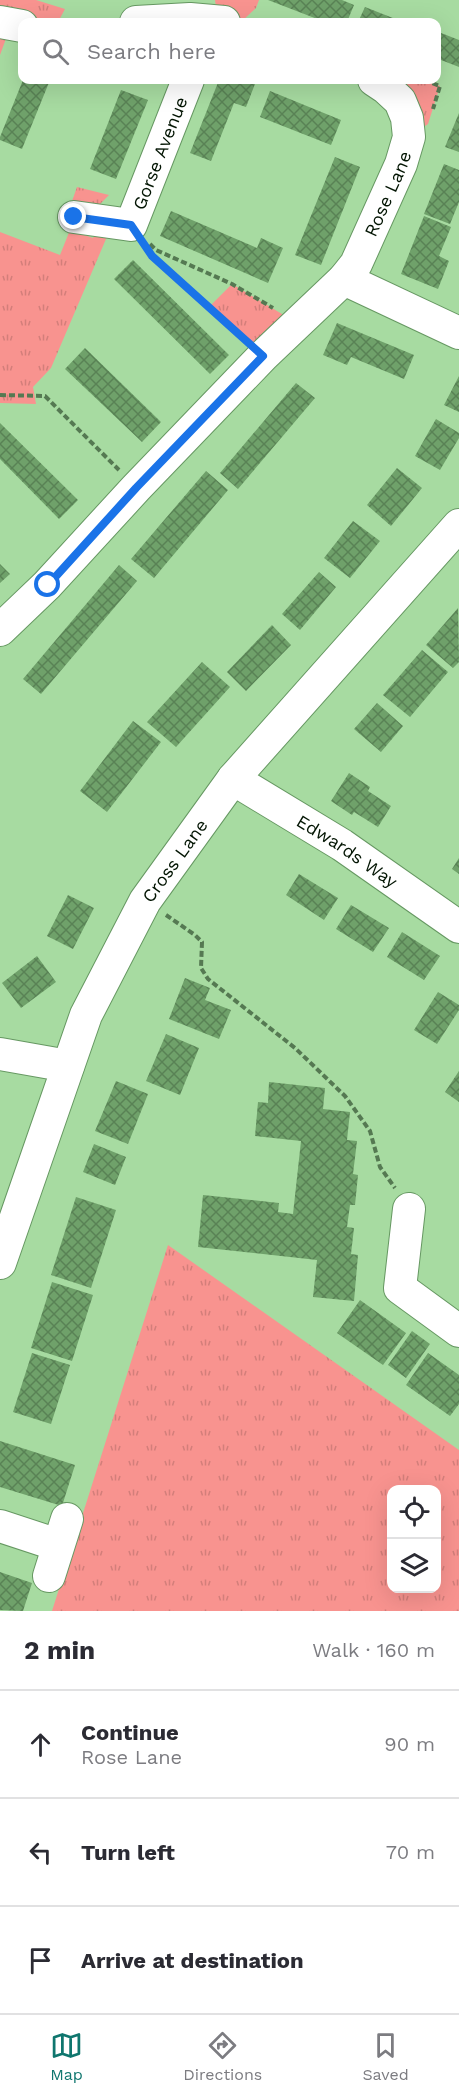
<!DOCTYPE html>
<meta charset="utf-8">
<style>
body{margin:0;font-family:"Work Sans",sans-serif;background:#f2f2f3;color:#2b2b33}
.controls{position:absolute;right:18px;bottom:18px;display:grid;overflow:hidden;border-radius:12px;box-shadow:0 6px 24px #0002}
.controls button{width:54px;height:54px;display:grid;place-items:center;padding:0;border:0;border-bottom:2px solid #e1e1e2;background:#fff;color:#2b2b33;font:30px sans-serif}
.stop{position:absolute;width:18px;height:18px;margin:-14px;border:4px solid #1a73e8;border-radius:50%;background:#fff}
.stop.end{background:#1a73e8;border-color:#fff;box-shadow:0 2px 6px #0008}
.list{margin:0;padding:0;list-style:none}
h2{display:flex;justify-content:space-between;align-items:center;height:78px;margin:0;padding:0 24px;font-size:26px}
h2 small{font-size:20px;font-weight:400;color:#7c7c81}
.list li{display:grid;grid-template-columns:39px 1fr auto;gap:18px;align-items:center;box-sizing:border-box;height:108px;padding:0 24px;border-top:2px solid #e1e1e2}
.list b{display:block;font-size:22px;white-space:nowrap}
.list p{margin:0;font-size:20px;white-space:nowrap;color:#7c7c81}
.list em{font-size:20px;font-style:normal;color:#7c7c81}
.icon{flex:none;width:33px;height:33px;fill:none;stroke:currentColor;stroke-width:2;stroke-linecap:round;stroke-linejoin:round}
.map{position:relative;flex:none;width:459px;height:1611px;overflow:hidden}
.search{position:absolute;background:#fff;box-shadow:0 6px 24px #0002;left:18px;right:18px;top:18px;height:66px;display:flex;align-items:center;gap:15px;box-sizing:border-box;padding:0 21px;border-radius:12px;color:#7c7c81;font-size:22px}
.sheet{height:402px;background:#fff}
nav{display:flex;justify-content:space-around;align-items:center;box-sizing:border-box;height:84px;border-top:2px solid #e1e1e2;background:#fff;font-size:16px;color:#7c7c81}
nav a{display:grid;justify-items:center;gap:3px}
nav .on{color:#0f766e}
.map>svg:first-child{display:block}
</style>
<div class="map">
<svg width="459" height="1611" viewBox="0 0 459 1611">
<defs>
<pattern id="grass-tufts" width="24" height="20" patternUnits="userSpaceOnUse" patternTransform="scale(1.5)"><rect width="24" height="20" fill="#f8938f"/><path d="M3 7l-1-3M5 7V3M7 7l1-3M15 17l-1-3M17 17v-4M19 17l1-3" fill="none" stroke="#d37e7a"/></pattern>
<pattern id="building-cross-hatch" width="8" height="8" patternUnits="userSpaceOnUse" patternTransform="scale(1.5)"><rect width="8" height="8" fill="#6fa16a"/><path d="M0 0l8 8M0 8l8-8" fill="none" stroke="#598255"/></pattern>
</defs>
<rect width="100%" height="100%" fill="#a7dba1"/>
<!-- grass -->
<path fill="url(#grass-tufts)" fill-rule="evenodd" d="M0,0H36L65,9L58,22H22L11,25L0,55Z
M215,0H259L256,8L241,22L218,21Z
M402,80H424L440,86L428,124L409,137L386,88Z
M77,187L109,195L99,205L71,204Z
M98,229L109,232L51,368L33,387L36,404L0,403V232L60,255L70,230L93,238Z
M232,284L287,317L256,350L209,307Z
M168,1245L459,1450V1611H52ZM392,1490H436V1588H392Z"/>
<!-- building -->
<path fill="url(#building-cross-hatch)" d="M268,0H342L354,5L347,22H325Z
M365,7L403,22H358Z
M436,31L459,40V67L436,58Z
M23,80H50L22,149L0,140V137Z
M219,80H242L255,84L246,107L234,103L211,161L190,153Z
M121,90L148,100L116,179L90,169Z
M270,91L341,120L331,145L260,117Z
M459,113V152L445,147Z
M335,157L360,167L321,265L295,255Z
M444,164L459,170V202L450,224L424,214Z
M171,211L257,248L261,238L283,248L268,283L160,236Z
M424,216L451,227L439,256L449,261L438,289L401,274Z
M133,260L229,355L210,374L114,279Z
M337,323L414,355L404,379L351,357L347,365L323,355Z
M85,348L161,422L142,442L65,369Z
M459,376V412L444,405Z
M296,383L315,398L238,489L220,473Z
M436,419L459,433V438L440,470L415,456Z
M0,423L78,500L59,519L0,459Z
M397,468L422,488L391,526L367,505Z
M206,471L228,490L154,578L131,559Z
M353,521L380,541L350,578L324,558Z
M0,564L10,574L0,583Z
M119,565L137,581L41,694L23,679Z
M319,572L336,587L300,630L282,614Z
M458,608L459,662L453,668L426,645Z
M272,625L291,645L246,691L227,672Z
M422,650L448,672L410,717L383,695Z
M202,662L230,687L176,747L147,722Z
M377,703L403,726L381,752L354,729Z
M133,721L161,742L107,812L80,791Z
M349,773L370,787L368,791L391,806L378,827L354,812L352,815L331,801Z
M459,858V874L452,869Z
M299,874L338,898L324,920L286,895Z
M68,895L94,908L73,949L47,936Z
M351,905L389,928L373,952L336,929Z
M402,932L440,956L424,980L387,957Z
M37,956L56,982L21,1008L2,983Z
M185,978L210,988L205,1000L231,1010L219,1039L169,1019Z
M438,992L459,1005V1010L437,1044L414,1030Z
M166,1034L199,1048L180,1095L146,1081Z
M459,1071V1102L445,1092Z
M116,1081L148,1094L128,1144L95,1131Z
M269,1082L325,1088L323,1109L350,1112L347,1140L357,1141L353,1174L358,1175L355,1205H350L347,1227L354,1228L351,1254L358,1255L354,1301L313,1297L317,1260L198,1247L203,1195L279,1203L278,1212L293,1214L301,1141L255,1136L258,1102L268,1103Z
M94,1144L126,1157L115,1185L83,1172Z
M76,1197L116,1210L91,1288L51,1275Z
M52,1282L93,1295L72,1361L31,1348Z
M360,1300L406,1333L383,1365L337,1333Z
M412,1331L430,1344L406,1378L388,1365Z
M32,1353L70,1365L51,1424L13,1412Z
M428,1353L459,1375V1404L450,1416L406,1385Z
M0,1441L75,1465L62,1506L0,1487Z
M0,1572L32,1583L23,1611L0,1610Z"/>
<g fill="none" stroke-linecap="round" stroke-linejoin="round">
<!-- minor casing -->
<g stroke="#669862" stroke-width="34">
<g id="minor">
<path d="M0,22L22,26"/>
<path d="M136,22L190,19L224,22"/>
<path id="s1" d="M74,217L131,225L188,80"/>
<path d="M344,279L459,333"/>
<path id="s2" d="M0,630L47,585L136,488L263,356L344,279L356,264L401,164L409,137L407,118L400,101L386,88L374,80"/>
<path id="s3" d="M233,779L342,845L459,927"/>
<path d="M0,1054L68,1066"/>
<path d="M409,1209L400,1288L459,1331"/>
<path id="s4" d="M0,1263L86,1015L145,901L233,779L459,525"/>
<path d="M0,1526L58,1545"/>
<path d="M49,1576L67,1519"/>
</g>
</g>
<!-- path -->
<path stroke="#557952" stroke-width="4" stroke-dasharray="6 3" stroke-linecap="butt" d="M424,80L440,86L433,109
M150,244L156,250L232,284L273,308
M146,248L152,256L244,339
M0,395L45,396L119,470
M166,915L195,935L202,942L201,968L208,979L295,1048L345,1096L370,1131L380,1167L395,1188"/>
<!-- minor -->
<use href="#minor" stroke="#fff" stroke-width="32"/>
</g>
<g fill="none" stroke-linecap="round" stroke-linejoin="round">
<!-- route -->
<path stroke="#1a73e8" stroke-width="8" d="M48,585L136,488L263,356L152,256L131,225L74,217"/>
</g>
<g text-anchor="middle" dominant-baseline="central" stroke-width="4.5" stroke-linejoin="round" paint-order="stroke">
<!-- street labels -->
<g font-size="18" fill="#021402" stroke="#daf4d7">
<text stroke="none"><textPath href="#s1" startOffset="135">Gorse Avenue</textPath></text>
<text stroke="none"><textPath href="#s2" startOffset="588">Rose Lane</textPath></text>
<text stroke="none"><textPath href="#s3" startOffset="135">Edwards Way</textPath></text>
<text stroke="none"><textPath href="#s4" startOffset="441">Cross Lane</textPath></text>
</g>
</g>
</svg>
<div class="controls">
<button><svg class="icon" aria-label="locate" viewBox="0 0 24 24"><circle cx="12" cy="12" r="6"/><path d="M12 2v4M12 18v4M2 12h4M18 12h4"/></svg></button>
<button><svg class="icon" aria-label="layers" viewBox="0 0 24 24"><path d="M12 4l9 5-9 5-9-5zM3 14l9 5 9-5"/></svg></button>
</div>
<div class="stop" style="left:48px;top:585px"></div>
<div class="stop end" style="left:74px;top:217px"></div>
<div class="search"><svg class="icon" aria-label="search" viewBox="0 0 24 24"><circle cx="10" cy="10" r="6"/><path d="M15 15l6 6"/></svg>Search here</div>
</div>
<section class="sheet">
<h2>2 min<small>Walk · 160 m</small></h2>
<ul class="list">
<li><svg class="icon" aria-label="ahead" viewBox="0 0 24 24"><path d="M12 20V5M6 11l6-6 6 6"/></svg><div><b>Continue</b><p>Rose Lane</p></div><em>90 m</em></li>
<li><svg class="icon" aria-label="left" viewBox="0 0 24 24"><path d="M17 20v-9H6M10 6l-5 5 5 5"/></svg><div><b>Turn left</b></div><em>70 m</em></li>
<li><svg class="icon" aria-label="arrive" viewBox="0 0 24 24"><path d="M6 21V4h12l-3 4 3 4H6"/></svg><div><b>Arrive at destination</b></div></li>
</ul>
</section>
<nav>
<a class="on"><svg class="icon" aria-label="map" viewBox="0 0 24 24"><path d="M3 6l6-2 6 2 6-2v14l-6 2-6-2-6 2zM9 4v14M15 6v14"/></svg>Map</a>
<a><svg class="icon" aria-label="directions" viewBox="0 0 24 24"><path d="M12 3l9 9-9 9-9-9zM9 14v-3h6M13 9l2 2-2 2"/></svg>Directions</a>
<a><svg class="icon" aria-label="saved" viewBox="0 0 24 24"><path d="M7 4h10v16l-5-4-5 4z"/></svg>Saved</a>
</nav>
